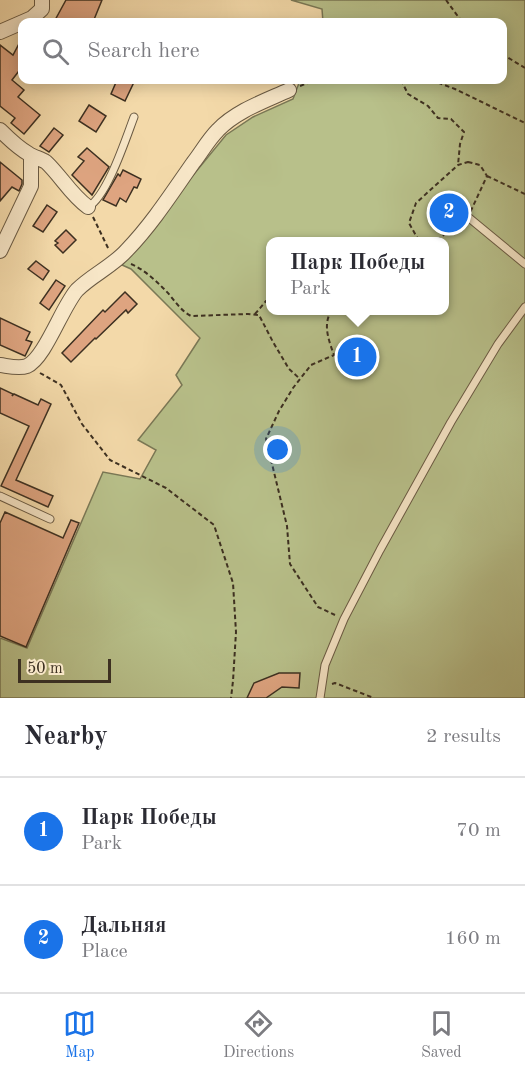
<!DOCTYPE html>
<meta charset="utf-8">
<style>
body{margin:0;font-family:"Old Standard TT",serif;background:#f2f2f3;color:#2b2b33}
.scale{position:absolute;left:18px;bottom:15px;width:93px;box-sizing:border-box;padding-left:6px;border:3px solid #3d3021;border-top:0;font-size:16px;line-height:21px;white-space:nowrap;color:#3d3021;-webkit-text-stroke:4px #f7e6c7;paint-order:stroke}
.you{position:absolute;left:278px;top:450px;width:21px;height:21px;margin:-15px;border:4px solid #fff;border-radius:50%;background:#1a73e8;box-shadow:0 0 0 9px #1a73e833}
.badge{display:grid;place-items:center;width:39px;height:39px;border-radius:50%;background:#1a73e8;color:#fff;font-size:20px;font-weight:700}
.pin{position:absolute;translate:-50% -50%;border:3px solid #fff;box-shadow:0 2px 6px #0006}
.popup{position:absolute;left:266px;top:237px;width:183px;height:78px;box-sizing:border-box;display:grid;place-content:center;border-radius:12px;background:#fff;filter:drop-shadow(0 2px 4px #0005);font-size:20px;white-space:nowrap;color:#7c7c81}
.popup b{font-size:22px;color:#2b2b33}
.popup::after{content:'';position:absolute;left:50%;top:100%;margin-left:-12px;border:12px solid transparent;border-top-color:#fff}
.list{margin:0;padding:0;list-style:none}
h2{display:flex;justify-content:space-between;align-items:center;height:78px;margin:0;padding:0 24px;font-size:26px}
h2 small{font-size:20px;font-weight:400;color:#7c7c81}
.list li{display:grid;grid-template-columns:39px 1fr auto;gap:18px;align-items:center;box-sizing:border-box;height:108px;padding:0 24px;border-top:2px solid #e1e1e2}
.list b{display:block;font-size:22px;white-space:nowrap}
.list p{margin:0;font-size:20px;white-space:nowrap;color:#7c7c81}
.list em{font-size:20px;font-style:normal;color:#7c7c81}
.icon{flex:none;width:33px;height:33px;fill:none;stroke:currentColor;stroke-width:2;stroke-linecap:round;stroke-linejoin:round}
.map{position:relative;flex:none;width:525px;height:698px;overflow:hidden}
.search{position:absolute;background:#fff;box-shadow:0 3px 15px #0003;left:18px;right:18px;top:18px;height:66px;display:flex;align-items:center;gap:15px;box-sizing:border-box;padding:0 21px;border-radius:12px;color:#7c7c81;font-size:22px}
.sheet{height:294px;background:#fff}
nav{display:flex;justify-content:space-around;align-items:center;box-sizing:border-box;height:84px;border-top:2px solid #e1e1e2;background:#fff;font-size:16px;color:#7c7c81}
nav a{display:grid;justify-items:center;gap:3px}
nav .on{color:#1a73e8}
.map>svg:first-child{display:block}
</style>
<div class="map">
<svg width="525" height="698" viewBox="0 0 525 698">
<rect width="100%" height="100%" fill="#f3d9a9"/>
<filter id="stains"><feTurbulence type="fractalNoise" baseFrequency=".00333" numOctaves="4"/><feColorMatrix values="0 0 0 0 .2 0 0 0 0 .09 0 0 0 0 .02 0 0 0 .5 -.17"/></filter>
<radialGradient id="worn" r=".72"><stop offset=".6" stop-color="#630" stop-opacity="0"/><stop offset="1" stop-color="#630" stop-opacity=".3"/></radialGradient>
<!-- green -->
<path fill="#b8c08a" stroke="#7a7856" stroke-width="1.5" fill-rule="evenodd" d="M291,0H525V698H0V638L27,648L103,472L140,479L156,450L138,440L182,385L176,375L200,338L131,269L122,265L131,255L167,207L226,135L253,117L293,99L299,83L306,80H502V22H323L322,9ZM270,242H444V310H270Z"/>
<!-- building -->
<path fill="#dea480" stroke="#3d3021" stroke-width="1.5" d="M66,0H102L93,22H54Z
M22,38V67L12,80L24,90L18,97L40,115L24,134L11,123L15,118L0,106V45L13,55Z
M117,80H135L125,101L111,94Z
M89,105L106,116L96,132L79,121Z
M54,128L63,135L49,152L40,146Z
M87,148L109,167L92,195L72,175L84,161L78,157Z
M0,162L22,180V184L19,191L12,187L0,201Z
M123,170L141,179L137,188L134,187L126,202L120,198L116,206L103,200L118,174L120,176Z
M47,205L57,212L43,232L33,226Z
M66,230L76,240L63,253L55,245L58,243L55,241Z
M36,261L49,271L43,280L28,269Z
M56,280L65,286L49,310L40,303Z
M125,292L137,304L128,313L126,310L96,339L95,338L71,362L62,353L103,310L105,312Z
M0,318L30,332L26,340L32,342L25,356L0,345Z
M0,388L13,394L12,396L14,394L38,405L41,399L51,404L16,480L53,496L48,507L1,486L29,426L0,413Z
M5,512L63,538L71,520L79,523L26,647L0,636V523Z
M279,673H300L299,688L282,687L266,698H247L254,683Z"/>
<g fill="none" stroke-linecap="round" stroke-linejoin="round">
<!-- service casing -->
<g stroke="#6a5a43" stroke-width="9">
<path id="service" d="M88,207C107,197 126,138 134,117
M468,217L525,264
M0,496L50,519
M320,698L325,665L344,619L380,550L451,422L498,344L525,307"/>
</g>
<!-- minor casing -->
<g stroke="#6a5a43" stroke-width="16">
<path id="minor" d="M0,32L32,18L42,9V0
M0,130C9,139 18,148 29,154C34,157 41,159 46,162C61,176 71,195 88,207
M0,251L31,186V156
M0,365C8,366 19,369 27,366C45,358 62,307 77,290C92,275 113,266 127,250C152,224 172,193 193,163C201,153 208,140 218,130C236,111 265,101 289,90"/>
</g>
<!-- path -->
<path stroke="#3d3021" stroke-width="2" stroke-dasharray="4.5 3" stroke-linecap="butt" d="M446,0L462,22
M502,54L525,68
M401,80L408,94L428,106L438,118L451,119L464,132L460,144L458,165
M431,80L455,89L525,123
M300,86L315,80
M468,162L480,165L487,176L468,217L437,240L419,241L409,223L416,203L458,165Z
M487,176L525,194
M93,217L109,250
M131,264C143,269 154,279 163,288C173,297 179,310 191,316L248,314L259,315L273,342L289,369L300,379
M332,310C322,324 329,341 334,355L311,365L293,388L279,411L266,439L287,526L290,564L318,607L335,615
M359,310H360
M255,314L266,301H270
M40,373L61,385L82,424L110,460L166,488L214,525L233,583L236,632L233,681L231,698
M332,684L335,683L374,698"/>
<!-- service -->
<use href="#service" stroke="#f7e6c7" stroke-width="7"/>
<!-- minor -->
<use href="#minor" stroke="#f7e6c7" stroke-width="14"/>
</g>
<rect width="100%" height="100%" filter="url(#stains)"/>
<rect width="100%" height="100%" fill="url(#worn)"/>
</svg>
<div class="scale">50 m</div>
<div class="you"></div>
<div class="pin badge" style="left:357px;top:357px">1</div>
<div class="popup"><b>Парк Победы</b>Park</div>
<div class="pin badge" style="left:449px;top:213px">2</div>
<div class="search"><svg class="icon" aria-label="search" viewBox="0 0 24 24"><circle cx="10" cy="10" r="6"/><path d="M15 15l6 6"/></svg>Search here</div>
</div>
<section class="sheet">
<h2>Nearby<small>2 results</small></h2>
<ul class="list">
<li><span class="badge">1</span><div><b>Парк Победы</b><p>Park</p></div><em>70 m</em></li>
<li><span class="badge">2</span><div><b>Дальняя</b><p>Place</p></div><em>160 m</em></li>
</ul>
</section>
<nav>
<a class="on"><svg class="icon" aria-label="map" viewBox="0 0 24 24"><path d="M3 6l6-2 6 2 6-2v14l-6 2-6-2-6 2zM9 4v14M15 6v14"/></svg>Map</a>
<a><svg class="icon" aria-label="directions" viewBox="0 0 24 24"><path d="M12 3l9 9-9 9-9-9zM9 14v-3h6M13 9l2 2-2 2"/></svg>Directions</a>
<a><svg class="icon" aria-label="saved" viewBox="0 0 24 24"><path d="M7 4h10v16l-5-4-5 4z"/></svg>Saved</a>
</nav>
